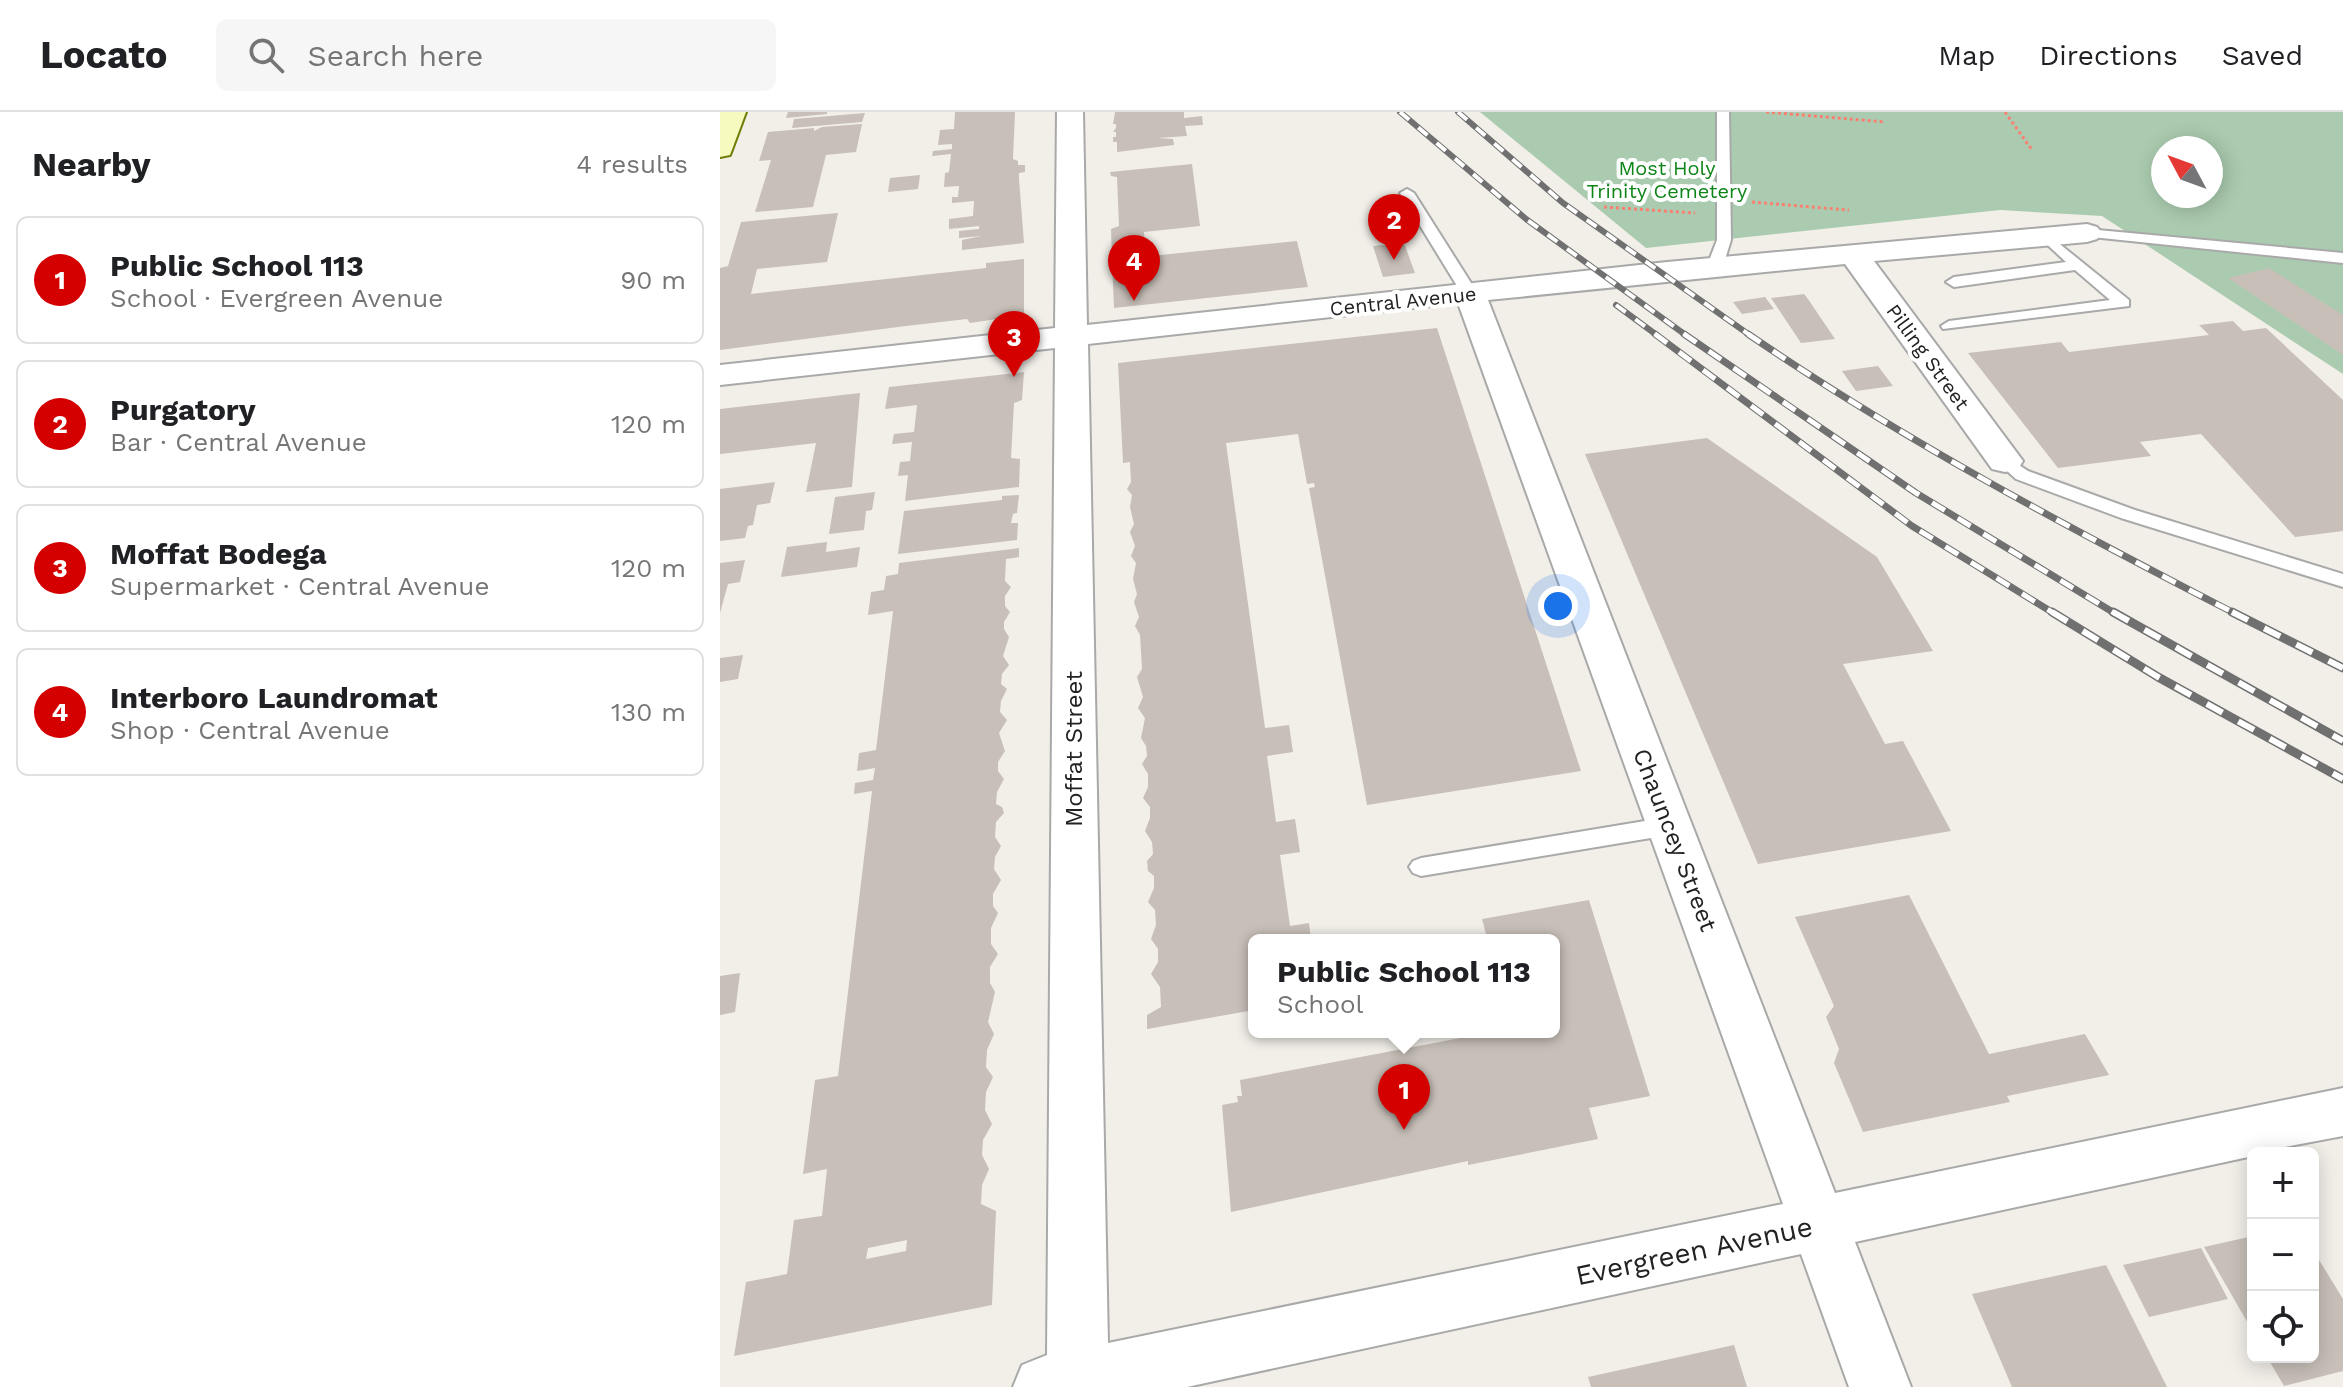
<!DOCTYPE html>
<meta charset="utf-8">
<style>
body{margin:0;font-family:"Work Sans",sans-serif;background:#f6f6f6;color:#202124}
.controls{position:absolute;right:24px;bottom:24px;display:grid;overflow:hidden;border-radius:12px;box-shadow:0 4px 20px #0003}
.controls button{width:72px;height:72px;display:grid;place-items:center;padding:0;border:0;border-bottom:2px solid #e0e0e0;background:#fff;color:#202124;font:40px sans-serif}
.compass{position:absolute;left:1431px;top:24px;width:72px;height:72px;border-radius:50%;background:#fff;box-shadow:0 4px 20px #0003;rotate:311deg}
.you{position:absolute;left:838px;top:494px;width:28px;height:28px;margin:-20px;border:6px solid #fff;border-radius:50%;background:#1a73e8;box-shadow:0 0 0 12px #1a73e833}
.badge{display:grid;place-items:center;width:52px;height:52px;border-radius:50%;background:#d40000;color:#fff;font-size:26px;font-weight:700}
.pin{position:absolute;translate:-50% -66px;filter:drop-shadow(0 2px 4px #0008)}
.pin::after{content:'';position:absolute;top:42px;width:28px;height:24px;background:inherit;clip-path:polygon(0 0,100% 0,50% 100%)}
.popup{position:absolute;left:528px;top:822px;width:312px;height:104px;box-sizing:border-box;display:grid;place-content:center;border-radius:12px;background:#fff;filter:drop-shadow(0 2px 6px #0005);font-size:26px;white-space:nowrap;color:#757577}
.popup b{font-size:30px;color:#202124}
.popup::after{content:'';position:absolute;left:50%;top:100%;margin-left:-16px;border:16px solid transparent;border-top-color:#fff}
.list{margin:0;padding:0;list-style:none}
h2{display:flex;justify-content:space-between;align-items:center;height:104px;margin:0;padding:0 32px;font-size:34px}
h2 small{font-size:26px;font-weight:400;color:#757577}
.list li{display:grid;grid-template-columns:52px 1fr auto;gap:24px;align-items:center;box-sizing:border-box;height:128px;margin:0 16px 16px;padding:0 16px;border:2px solid #e0e0e0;border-radius:12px}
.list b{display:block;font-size:30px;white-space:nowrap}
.list p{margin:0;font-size:26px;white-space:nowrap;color:#757577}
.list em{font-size:26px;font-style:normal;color:#757577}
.icon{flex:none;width:44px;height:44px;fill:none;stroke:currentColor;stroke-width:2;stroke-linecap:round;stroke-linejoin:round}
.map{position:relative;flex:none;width:1623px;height:1275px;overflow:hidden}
header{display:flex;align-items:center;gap:48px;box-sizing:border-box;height:112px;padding:0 40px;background:#fff;border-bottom:2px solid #e0e0e0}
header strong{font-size:38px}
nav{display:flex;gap:44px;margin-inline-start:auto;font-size:28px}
.search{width:560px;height:72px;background:#f6f6f6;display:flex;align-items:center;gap:20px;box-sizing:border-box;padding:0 28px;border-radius:12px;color:#757577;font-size:30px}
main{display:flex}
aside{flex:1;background:#fff}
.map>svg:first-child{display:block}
</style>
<header>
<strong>Locato</strong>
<div class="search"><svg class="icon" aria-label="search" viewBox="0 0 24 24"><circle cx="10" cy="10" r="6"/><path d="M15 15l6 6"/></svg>Search here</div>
<nav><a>Map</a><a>Directions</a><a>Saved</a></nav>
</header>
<main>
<aside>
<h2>Nearby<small>4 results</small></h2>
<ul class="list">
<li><span class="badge">1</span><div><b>Public School 113</b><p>School · Evergreen Avenue</p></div><em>90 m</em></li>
<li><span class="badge">2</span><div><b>Purgatory</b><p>Bar · Central Avenue</p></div><em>120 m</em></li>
<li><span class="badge">3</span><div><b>Moffat Bodega</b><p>Supermarket · Central Avenue</p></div><em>120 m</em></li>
<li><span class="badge">4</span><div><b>Interboro Laundromat</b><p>Shop · Central Avenue</p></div><em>130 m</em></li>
</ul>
</aside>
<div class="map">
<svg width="1623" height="1275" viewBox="0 0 1623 1275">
<rect width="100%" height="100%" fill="#f2efe9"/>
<!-- cemetery -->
<path fill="#aacbaf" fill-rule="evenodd" d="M760,0H1623V262L1382,104L1280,98L926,136ZM1443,36H1491V84H1443Z"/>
<!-- building -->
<path fill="#c7bfb8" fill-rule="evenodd" d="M68,0H107V2L66,6Z
M235,0H295L293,47L298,49V53H305V60L299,61V67L304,131L242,138V128L261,124L239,126V119L259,117V114L229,117V107L253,104L254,89L232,91V85H238L239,74L224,75L225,61L229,60L231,42L212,44L213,39L232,37V32L218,33L220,18L234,17Z
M395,0H464V6L482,4L483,13L465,14L467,24L438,26L453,27L454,33L397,40V30H393V25H396V20H393L396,16V12H393Z
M145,1L142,10L72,16L74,7Z
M142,12L136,40L106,43L93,95L35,100L51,48L39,49L48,20L94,16V19L102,15Z
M472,52L480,114L424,120L425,140L392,146L391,117L399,114L397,65L391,64L390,60Z
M200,63L198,77L168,80L170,66Z
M118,101L107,150L37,157L31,182L266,156V151L304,147V203L250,211L247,207L186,214L0,238V156L8,154L21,110Z
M577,129L588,175L394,196L392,148Z
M684,131L695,161L663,165L653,134Z
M1549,156L1623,203V243L1508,166Z
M1084,182L1088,187L1115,227L1081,231L1051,186Z
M1045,185L1054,197L1022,202L1013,190Z
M1513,209L1523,219L1546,216L1623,288V419L1575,425L1481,322L1420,330L1431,344L1338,356L1248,241L1341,230L1349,240L1489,223L1479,213Z
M717,216L861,659L647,693L589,376L595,375L594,371L587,372L578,322L506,331L545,616L569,613L573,640L547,644L556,710L575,707L580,740L560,743L570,814L589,811L591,828H534V898L427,917V903L441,895L440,875L431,862L438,850V837L431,827L436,813L435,798L428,790L434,776V764L428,759L427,749L433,742L432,730L425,719L430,706V695L423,686L428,675V662L422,652L427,644L426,634L421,626L425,606L418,596L423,585L417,565L422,557L420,523L415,514L419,505L414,490L417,482L413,467L416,451L411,444L415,434L410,420L414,412L410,395L412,383L407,377L411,370L410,350L403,351L398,251Z
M1158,254L1173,274L1136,279L1122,259Z
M304,260L302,288L294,291L291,346L300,347L299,375L185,389L188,363L178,364L180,350L190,349L192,330L172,332L174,322L194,320L197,293L165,297L169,275Z
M140,281L132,375L86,380L96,331L0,342V297Z
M987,326L1157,445L1213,539L1123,552L1165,632L1183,629L1231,719L1038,752L865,342Z
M55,370L50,391L37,393L33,413L28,414L25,426L0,429V377Z
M155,380L152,398L146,399L144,418L109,422L115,385Z
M299,383L297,401L293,402L291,411H298L297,428L178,442L184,399L282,388V384Z
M107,430L106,440L140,435L137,455L61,465L67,435Z
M299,436V445L286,447L285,469L291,475L285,484V494L290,500L284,510V517L289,525L283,544L289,553L282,562L281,572L287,577L281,589L280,600L287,608L279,621L285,639L278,650V659L284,667L277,680L276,692L282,695L284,701L276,710L275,725L281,734L275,745L274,757L281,768L273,782V794L278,801L271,816V832L278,842L270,855V871L275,880L268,910L274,922L267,938L266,955L273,965L266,980L265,998L272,1012L263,1028L262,1043L269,1057L262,1073L261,1092L276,1099L272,1193L14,1244L26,1170L67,1162L74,1108L102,1104L107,1057L83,1062L95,968L118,964L152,679L134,682L135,671L153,668L155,656L137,659L139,641L156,638L173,499L148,503L151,480L164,478L166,464L178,462L179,451ZM187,1128L186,1139L146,1147L148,1136Z
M25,448L20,470L8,472L0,501V451Z
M23,543L18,567L0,570V546Z
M1189,783L1269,942L1365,922L1389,963L1287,984L1290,990L1143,1020L1114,951L1119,937L1106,905L1114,894L1075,805Z
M869,788L930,984L869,996L878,1027L748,1053V1049L511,1100L502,993L518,990L517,984H522L520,968L772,920H834V828H751L750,825L766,822L762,807Z
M20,861L15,900L0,903V864Z
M1533,1124V1220L1484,1135Z
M1481,1136L1508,1187L1429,1205L1403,1153Z
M1593,1138L1623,1187V1259L1564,1274L1547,1245H1593Z
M1386,1153L1447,1275H1292L1252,1182Z
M1014,1233L1027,1275H871L868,1265Z"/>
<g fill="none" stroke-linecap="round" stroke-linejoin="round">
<!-- lane casing -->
<g stroke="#a9a9a9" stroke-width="4">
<path id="lane" d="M997,0H1009L1011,128L1003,154L995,159L987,154L997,128Z
M687,77L694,81L758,182L755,185H745L742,182L680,81Z
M1367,117L1623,141V151L1362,124V118Z
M1326,121L1409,188V194L1223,217L1221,214L1229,209L1390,188L1355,158L1234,175L1226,170L1234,165L1346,150L1319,125Z
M1285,344L1308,359L1415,398L1623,462V475L1401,406L1296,367L1276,349Z
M949,705L957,708L961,714L957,720L949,723L701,764L693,761L689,755L693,749L701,746Z"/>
</g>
<!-- street casing -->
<g stroke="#a9a9a9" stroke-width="4">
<path id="street" d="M337,0H363L367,213L947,150L1367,112L1377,115L1382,121L1377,127L1367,130L1154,149L1303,349L1298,357L1285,360L1272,357L1125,152L768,188L1115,1081L1623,976V1024L1533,1041V1044L1135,1130L1191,1275H1129L1081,1142L467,1275H293L302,1253L327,1243L335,236L0,273V253L335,216ZM738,191L1063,1092L388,1231L368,232Z"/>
</g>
<!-- secondary casing -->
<g stroke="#707d05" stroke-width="4">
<path id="secondary" d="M0,0H26L10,43L0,45Z"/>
</g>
<!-- path -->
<path stroke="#fa8072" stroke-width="3" stroke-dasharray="3 3" stroke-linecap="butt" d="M1046,0L1165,10
M1285,0L1312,38
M1032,90L1129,98
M884,95L975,101"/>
<!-- lane -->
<use href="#lane" fill="#fff" fill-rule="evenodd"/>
<!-- street -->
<use href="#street" fill="#fff" fill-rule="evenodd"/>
<!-- secondary -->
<use href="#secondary" fill="#f7fabf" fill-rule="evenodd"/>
<!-- rail-far2 casing -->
<g stroke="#707070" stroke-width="6">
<path id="rail-far2" d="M680,0L806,107L967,224
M738,0L843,91L1031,224
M896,193L938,224"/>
</g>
<!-- rail-far1 casing -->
<g stroke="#707070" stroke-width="7">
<path id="rail-far1" d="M935,222L1192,414L1335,502
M964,222L1196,381L1396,502
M1028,222C1183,328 1349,416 1516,502"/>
</g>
<!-- rail casing -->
<g stroke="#707070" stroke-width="9">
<path id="rail" d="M1332,500L1438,565L1623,667
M1393,500L1623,629
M1512,500L1623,556"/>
</g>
<!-- rail-far2 -->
<use href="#rail-far2" stroke="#fff" stroke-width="4" stroke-dasharray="12" stroke-linecap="butt"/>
<!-- rail-far1 -->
<use href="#rail-far1" stroke="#fff" stroke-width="5" stroke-dasharray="15" stroke-linecap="butt"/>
<!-- rail -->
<use href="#rail" stroke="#fff" stroke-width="6" stroke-dasharray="18" stroke-linecap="butt"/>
</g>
<g text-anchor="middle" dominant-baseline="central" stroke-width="8" stroke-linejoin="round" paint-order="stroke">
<!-- far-park labels -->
<g font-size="20" fill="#0c8416" stroke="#fff">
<text x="947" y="56">Most Holy<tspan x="947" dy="23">Trinity Cemetery</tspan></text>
</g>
<!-- far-street labels -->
<g font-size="20" fill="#222" stroke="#fff">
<text transform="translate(683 189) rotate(-6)">Central Avenue</text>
<text transform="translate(1208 245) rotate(54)">Pilling Street</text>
</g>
<!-- street labels -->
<g font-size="24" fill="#222" stroke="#fff">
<text transform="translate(354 637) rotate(-90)">Moffat Street</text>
<text transform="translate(955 728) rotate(69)">Chauncey Street</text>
</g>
<!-- near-street labels -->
<g font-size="28" fill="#222" stroke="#fff">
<text transform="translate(974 1139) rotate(-12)">Evergreen Avenue</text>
</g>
</g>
</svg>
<div class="controls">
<button>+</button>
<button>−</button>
<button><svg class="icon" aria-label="locate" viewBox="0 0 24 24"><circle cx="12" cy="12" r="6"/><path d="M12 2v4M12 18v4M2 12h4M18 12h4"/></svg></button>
</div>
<svg class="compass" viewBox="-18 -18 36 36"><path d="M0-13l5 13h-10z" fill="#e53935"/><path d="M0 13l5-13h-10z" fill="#757577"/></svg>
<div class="you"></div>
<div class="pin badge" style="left:684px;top:1018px">1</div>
<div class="popup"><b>Public School 113</b>School</div>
<div class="pin badge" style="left:674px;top:148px">2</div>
<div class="pin badge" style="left:294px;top:265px">3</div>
<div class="pin badge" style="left:414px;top:189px">4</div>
</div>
</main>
